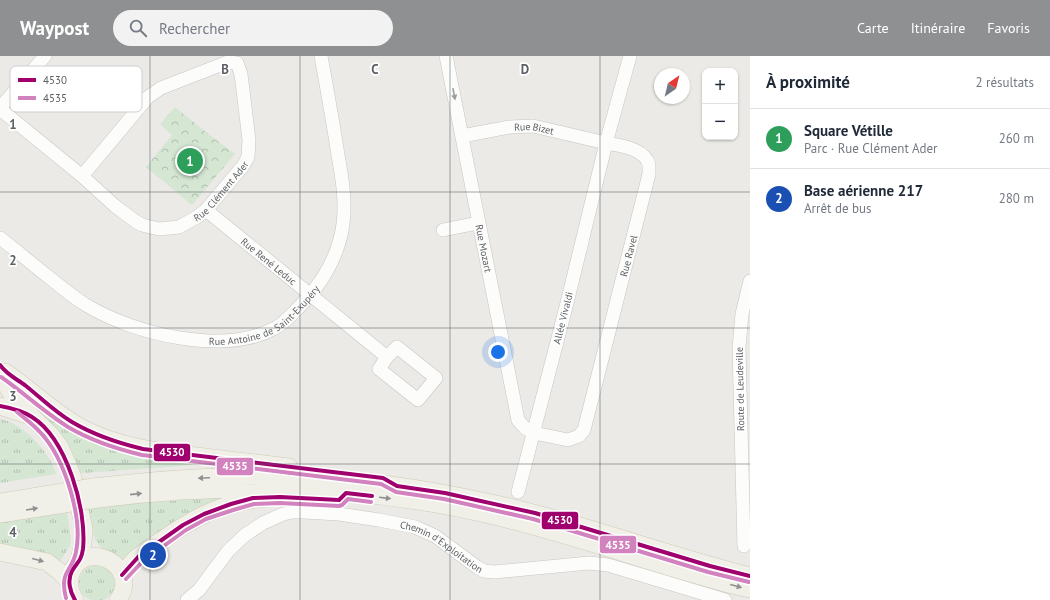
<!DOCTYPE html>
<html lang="fr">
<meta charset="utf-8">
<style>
body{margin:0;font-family:"PT Sans",sans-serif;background:#f2f2f3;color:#1f2937}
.controls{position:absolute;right:12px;top:12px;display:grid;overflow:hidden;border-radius:8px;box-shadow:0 1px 3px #0004}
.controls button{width:36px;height:36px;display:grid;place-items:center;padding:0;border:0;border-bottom:1px solid #e0e1e3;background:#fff;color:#1f2937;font:20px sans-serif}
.compass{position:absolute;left:654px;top:12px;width:36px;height:36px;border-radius:50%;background:#fff;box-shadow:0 1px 3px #0004;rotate:35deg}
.you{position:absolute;left:498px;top:296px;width:14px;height:14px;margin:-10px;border:3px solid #fff;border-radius:50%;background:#1a73e8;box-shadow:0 0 0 6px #1a73e833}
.badge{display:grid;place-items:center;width:26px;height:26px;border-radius:50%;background:#8e9091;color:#fff;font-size:13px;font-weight:700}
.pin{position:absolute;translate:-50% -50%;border:2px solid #fff;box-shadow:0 1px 4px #0006}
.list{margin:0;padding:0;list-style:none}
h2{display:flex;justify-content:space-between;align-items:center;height:52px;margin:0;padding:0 16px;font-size:17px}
h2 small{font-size:13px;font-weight:400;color:#747a83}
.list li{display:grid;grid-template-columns:26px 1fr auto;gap:12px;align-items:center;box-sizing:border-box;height:60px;padding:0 16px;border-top:1px solid #e0e1e3}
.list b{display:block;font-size:15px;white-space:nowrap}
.list p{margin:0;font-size:13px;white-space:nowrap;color:#747a83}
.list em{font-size:13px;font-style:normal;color:#747a83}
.icon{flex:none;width:22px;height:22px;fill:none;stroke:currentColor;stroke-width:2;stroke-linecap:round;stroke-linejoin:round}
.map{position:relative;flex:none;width:750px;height:544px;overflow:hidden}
header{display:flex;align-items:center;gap:24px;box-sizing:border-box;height:56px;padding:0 20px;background:#8e9091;color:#fff}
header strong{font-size:19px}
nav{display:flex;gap:22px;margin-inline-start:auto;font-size:14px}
.search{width:280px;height:36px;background:#f2f2f3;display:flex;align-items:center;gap:10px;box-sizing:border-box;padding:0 14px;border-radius:22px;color:#747a83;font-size:15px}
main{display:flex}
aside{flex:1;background:#fff}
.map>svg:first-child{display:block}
</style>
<header>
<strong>Waypost</strong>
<div class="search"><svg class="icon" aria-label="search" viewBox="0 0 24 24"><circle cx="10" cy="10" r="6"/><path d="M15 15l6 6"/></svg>Rechercher</div>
<nav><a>Carte</a><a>Itinéraire</a><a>Favoris</a></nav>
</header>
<main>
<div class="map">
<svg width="750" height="544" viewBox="0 0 750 544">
<defs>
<pattern id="grass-tufts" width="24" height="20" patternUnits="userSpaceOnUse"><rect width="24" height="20" fill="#d5e6d3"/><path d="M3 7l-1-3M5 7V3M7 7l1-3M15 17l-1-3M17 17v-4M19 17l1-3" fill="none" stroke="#b0beaf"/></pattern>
<pattern id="forest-crowns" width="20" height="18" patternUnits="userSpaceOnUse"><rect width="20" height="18" fill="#d5e6d3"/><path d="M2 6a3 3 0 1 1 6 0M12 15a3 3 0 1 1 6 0" fill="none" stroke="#b0beaf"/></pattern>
</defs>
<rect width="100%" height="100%" fill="#ebeae6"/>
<!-- grass -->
<path fill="url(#grass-tufts)" d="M18,334L143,400L195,409L83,417H79L30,353Z
M0,363C23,367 50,396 56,418L0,427Z
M228,441L124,507L104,496L96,485L84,451Z
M67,454L71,484L70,490L59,507L0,489V465Z
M79 527a18 18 0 1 1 36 0a18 18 0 1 1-36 0Z"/>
<!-- forest -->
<path fill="url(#forest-crowns)" d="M175,51L211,80L235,98L192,149L146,111L172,79L160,68Z"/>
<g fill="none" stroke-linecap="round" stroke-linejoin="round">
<!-- minor casing -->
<g stroke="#c7c6c6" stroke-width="14">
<g id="minor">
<path id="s1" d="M446,0L518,364L525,372L534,377L568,384L579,380L584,374L649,118C649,116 649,112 649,109C645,92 620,90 606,87L630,0"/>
<path d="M0,52L45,0"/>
<path id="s2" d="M0,53L82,120L115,150L135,165L142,169L159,173L179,171L197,161L206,154L243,110L248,101L249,84L241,18L237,7L228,6L161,32L148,41L82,120"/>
<path id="s3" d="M462,80L510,71L533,70L606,87L566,251L518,436"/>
<path id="s4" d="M206,154L387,301"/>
<path d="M443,174L478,167"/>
<path id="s5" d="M0,182C17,195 33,209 50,222C61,231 73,241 86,249C134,278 224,300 275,272C285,267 292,258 300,250C322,228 339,199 343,168C346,145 342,121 338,99C333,66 327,33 321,0"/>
<path d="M397,291L436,322L418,344L379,313L387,301Z"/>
<path d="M744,490L739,292L742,258L750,225"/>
<path id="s6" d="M187,544L199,534L228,495L245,479L263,467L283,458L293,456H304L339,458L379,464L415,471L435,480L477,511L484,515L494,516L589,507L608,509L725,544"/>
</g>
</g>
<!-- major casing -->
<g stroke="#d0cab6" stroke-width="18">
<path id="major" d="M5,316C32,334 55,358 84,373C120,391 156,395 196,400C227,404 258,407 289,411
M6,328L14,343L50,378L60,391L67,407L73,422L84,473L83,486L79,506
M0,350L27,359
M93,431C161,423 230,418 298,421C363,423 428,433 491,447C579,466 663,498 750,520
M98,443C234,426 373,429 506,463C562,477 617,495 673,512C698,519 724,528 750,533
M0,446L63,436
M0,458L64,448
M0,496L47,506L60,516L69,526
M122,519C127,512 132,505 139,500C145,495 152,491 159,486C193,462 225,444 269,442
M75,544C70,536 68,527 71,518C84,481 142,509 118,544"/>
</g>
<!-- minor -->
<use href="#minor" stroke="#fcfcfb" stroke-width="13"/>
<!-- major -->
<use href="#major" stroke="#f1f0e8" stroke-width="17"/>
<!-- major-bridge casing -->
<g stroke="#d0cab6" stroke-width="18" stroke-linecap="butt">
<path id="major-bridge" d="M63,436L93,431
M64,448L98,443"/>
</g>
<!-- major-bridge -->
<use href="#major-bridge" stroke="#f1f0e8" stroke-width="17"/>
<!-- bus-1 casing -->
<g stroke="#fff" stroke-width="7">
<path id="bus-1" d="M0,309C7,319 17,323 26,330C41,342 55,356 72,366C94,379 118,387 143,393L383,422L397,430L445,437L535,457L710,510L750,520
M0,350C11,352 23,355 32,361C67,383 87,454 83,493C81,506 77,506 72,515C67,524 70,536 75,544
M122,519L139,500L183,469L204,458L231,448L253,442L280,441L339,444L346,437L372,440"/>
</g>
<!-- bus-2 casing -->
<g stroke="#fff" stroke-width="7">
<path id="bus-2" d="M1,321C24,337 44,356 68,371C90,384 117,393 142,399L381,428L396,436L444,443L533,463L708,516L749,526
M17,356C27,364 38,372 46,383C66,409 83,463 76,496C72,516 59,515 66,542
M126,523L143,505L186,474L206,463L233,454L254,448L280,447L339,450L342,449L348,443L371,446"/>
</g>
<!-- bus-1 -->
<use href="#bus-1" stroke="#a0006e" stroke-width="4"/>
<!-- bus-2 -->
<use href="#bus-2" stroke="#d282be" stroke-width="4"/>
</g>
<!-- one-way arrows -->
<defs><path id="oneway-solid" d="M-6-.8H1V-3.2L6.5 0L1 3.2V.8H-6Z"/></defs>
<use fill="#9c9ea0" href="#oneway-solid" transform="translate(454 38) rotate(79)"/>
<g fill="#909292">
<use href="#oneway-solid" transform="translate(204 422) rotate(177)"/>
<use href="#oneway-solid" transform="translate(136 438) rotate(-6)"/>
<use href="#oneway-solid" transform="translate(385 442) rotate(7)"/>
<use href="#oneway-solid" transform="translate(32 453) rotate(-9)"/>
<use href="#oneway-solid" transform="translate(38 504) rotate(15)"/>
<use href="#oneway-solid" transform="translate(736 530) rotate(15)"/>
</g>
<!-- grid -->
<path fill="none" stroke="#5c5f63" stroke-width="1" stroke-opacity="0.55" d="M150,0V544M300,0V544M450,0V544M600,0V544M0,136H750M0,272H750M0,408H750"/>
<g text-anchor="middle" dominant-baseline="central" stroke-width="3.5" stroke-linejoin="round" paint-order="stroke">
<!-- street labels -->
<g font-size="10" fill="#5c5f63" stroke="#fff">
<text stroke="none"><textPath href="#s3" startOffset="73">Rue Bizet</textPath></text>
<text stroke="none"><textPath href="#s2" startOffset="277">Rue Clément Ader</textPath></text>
<text stroke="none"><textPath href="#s1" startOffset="196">Rue Mozart</textPath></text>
<text stroke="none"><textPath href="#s1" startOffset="626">Rue Ravel</textPath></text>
<text stroke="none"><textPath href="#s4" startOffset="81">Rue René Leduc</textPath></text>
<text stroke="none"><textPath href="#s5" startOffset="302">Rue Antoine de Saint-Exupéry</textPath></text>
<text transform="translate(563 262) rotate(-76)">Allée Vivaldi</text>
<text transform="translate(740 333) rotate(-91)">Route de Leudeville</text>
<text stroke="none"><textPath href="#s6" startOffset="297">Chemin d'Exploitation</textPath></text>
</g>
</g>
<!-- legend -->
<rect x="10" y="10" width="132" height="46" rx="6" fill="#fff" stroke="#cecfd0" stroke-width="1"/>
<rect x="18" y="22" width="18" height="4" fill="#a0006e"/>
<rect x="18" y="40" width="18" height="4" fill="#d282be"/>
<g font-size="11" fill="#5c5f63">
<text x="43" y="28">4530</text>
<text x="43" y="46">4535</text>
</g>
<g font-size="13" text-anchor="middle" font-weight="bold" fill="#5c5f63" stroke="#fff" stroke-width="3.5" stroke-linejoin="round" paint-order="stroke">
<text x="225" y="18">B</text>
<text x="375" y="18">C</text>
<text x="525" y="18">D</text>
<text x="13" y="73">1</text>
<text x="13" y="209">2</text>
<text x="13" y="345">3</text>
<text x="13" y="481">4</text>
</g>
<g stroke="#fff" stroke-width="1.5">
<rect x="153" y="387" width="38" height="19" rx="4" fill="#a0006e"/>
<rect x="216" y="401" width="38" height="19" rx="4" fill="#d282be"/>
<rect x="541" y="455" width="38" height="19" rx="4" fill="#a0006e"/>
<rect x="599" y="479" width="38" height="19" rx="4" fill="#d282be"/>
</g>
<g font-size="11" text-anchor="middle" font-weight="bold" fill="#fff">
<text x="172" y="400">4530</text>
<text x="235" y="414">4535</text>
<text x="560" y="468">4530</text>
<text x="618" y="493">4535</text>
</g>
</svg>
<div class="controls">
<button>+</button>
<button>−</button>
</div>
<svg class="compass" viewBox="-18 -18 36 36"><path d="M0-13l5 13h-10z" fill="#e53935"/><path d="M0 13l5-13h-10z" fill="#747a83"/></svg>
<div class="you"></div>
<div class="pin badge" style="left:190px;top:105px;background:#2e9e5b">1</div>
<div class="pin badge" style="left:153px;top:499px;background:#1a4fb4">2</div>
</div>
<aside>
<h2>À proximité<small>2 résultats</small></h2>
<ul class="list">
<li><span class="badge" style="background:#2e9e5b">1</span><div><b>Square Vétille</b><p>Parc · Rue Clément Ader</p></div><em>260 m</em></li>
<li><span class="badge" style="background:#1a4fb4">2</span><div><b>Base aérienne 217</b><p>Arrêt de bus</p></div><em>280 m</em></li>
</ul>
</aside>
</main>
